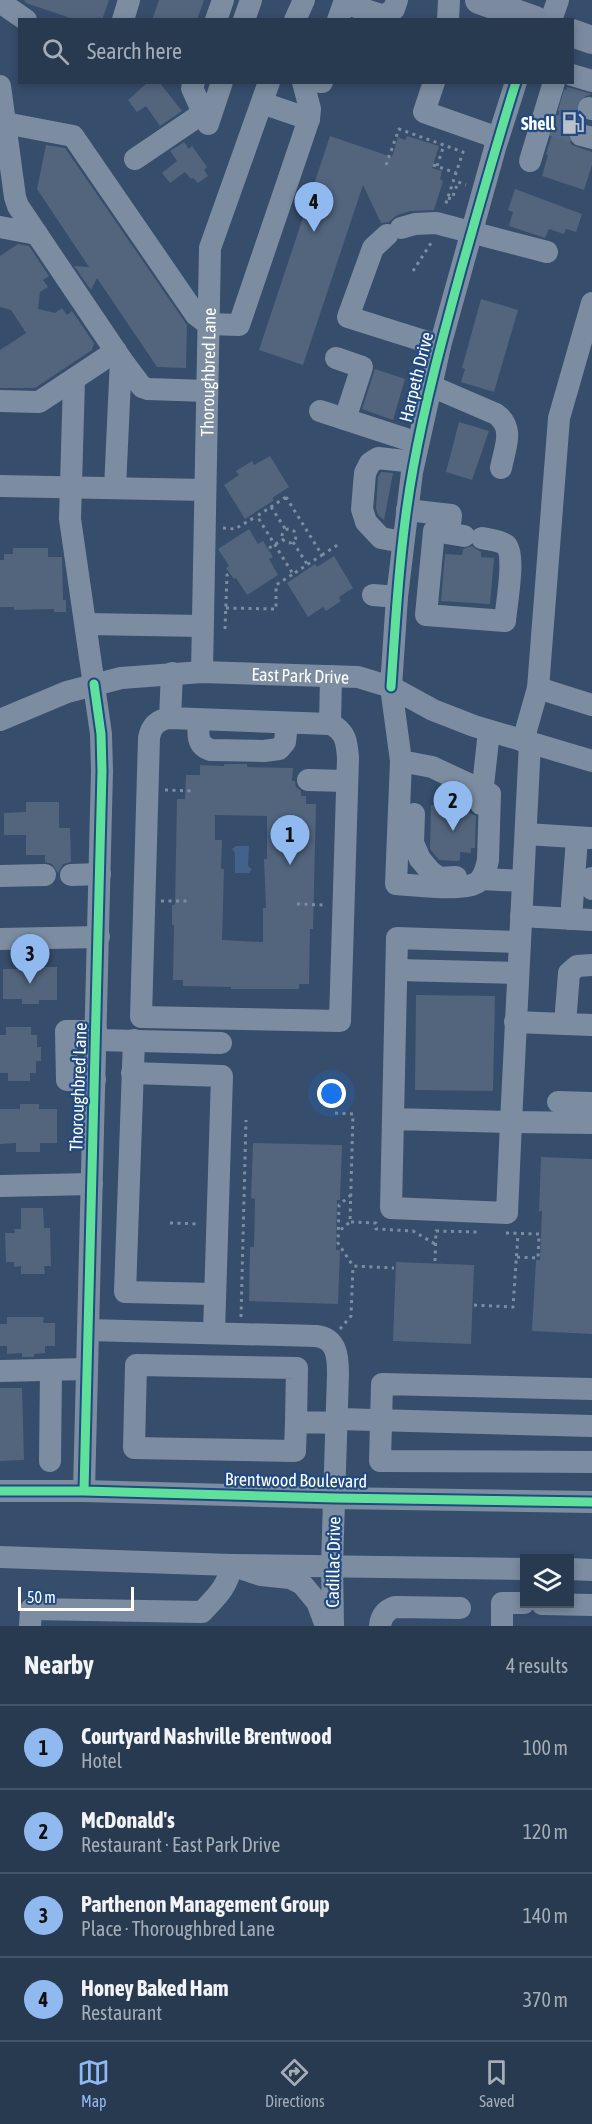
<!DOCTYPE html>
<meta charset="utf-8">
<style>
body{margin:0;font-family:"Asap Condensed",sans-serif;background:#304157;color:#f1f3f6}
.controls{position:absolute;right:18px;bottom:18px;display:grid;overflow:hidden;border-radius:0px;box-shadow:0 3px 9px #0003}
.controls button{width:54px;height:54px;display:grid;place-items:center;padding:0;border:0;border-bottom:2px solid #445467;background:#283a50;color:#f1f3f6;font:30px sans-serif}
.scale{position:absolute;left:18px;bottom:15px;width:116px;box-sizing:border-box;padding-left:6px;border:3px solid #fff;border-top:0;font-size:16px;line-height:21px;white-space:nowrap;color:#fff;-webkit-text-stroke:4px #204a81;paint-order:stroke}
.you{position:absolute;left:332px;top:1094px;width:21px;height:21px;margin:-15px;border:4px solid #fff;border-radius:50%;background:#1a73e8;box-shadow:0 0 0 9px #1a73e833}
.badge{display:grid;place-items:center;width:39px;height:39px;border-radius:50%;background:#90b9f0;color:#111;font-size:20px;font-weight:700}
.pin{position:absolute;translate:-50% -50px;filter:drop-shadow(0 2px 3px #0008)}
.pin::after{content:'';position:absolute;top:32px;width:21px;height:18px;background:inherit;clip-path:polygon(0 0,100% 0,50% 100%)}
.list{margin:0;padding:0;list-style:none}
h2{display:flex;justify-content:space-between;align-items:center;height:78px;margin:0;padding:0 24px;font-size:26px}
h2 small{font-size:20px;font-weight:400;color:#a5adb7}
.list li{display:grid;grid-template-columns:39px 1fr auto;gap:18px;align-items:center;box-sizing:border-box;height:84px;padding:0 24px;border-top:2px solid #445467}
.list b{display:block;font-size:22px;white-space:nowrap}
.list p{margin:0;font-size:20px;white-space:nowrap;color:#a5adb7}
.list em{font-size:20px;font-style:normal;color:#a5adb7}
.icon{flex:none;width:33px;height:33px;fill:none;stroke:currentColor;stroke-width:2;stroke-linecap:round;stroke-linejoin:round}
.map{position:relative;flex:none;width:592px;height:1626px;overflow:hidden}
.search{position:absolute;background:#283a50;box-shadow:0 3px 9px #0003;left:18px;right:18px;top:18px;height:66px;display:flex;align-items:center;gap:15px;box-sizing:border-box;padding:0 21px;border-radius:0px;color:#a5adb7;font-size:22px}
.sheet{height:414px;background:#283a50}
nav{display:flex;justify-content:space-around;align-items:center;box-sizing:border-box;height:84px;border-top:2px solid #445467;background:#283a50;font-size:16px;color:#a5adb7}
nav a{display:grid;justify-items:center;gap:3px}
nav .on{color:#90b9f0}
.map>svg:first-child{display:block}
</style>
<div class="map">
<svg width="592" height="1626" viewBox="0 0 592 1626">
<rect width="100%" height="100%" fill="#364d6b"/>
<!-- water -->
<path fill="#436189" d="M236,846H249L248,866L252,869L249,873H235V853L232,849Z"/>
<!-- building -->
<path fill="#52657d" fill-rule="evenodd" d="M24,0H109L102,20H76L26,3Z
M159,0H204L197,20H152Z
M148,82H159L182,111L160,126L146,106L137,112L128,100Z
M567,87L592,94L581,98L576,104V111L585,122H578L572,125L568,132V139L572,145L592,152V165L584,190L542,176L548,155L546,154Z
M330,136L392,157L398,137L405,140L407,136L439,146L432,168L442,171L440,179L443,181L434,210L411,211L397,215L389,222L381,223L363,185L303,365L259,350Z
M184,142L189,149L192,146L207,167L204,170L208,176L198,183L193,178L191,179L185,172L170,183L162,173L177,161L170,151Z
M46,145L65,148L187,325L186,368L157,367L97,278L91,290L74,266L89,267L37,189Z
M515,189L582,214L576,232L566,229L564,234L549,229L545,238L509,226L513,212L508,210Z
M18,244L29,246L49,276L43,280L48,287L40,292L38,309L55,313L62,308L67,315L72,311L94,343L92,350L35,388H0V350L26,333L11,310L0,307V256Z
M481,299L518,310L494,392L461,382L465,369L462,368Z
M375,369L405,379L393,420L362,409Z
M459,422L489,431L472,480L446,472Z
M270,456L289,487L272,498L274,500L245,519L224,485L239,475L236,471L252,461L254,465Z
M381,472L393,473L384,520L378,515L376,508L378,477Z
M249,529L258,544L263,541L273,557L269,559L278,575L247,595L236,578L234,579L226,568L229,566L218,549Z
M472,546L481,552V557L494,558L490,604L441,601L445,554L462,555L463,549Z
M13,548H48V557H62L63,600H66V612H54V609L14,610V607H0V560H4V554H13Z
M334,556L353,588L339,597L341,601L326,611L323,607L308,617L287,583L315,564L317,567Z
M224,764H247V767L293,768L292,781H295L296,787L301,791V796H306V804H316L313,929H310L309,984H299V989H231V987L183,986V980H173L174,925H172V905H175L177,799H185L186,775H200V765L224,766ZM215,815L267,816V859H264L266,908H263V942L222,940L224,869H221L222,840H215Z
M442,799L464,800L469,813L476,816L475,848H471V853L460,852V860L457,861L439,860L430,849L431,805H435V801Z
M26,802H59V828H70L71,862L63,864L58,873L52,864L45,862V855H26V835H4V813L26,812Z
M24,958H41V967H57V1000H39V1004H22V999H3V969H18V959Z
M416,995L495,996L493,1091L415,1090Z
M6,1027H31V1035H37V1047H41V1061H36V1073H30V1081H8V1073H0V1035H6Z
M20,1104H39V1109H57V1143H40V1152H16V1143L0,1144V1109H20Z
M253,1143L342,1145L340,1200H337L336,1250H340L338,1304L249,1301L250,1247H254L255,1199L251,1198Z
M541,1157L592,1159V1334L532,1331L536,1260H540L542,1211H539Z
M21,1208H43L44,1228H50L51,1266H44L45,1274H21V1266L14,1267V1262H6L5,1233H15L14,1229H21Z
M396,1262L474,1265L471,1344L393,1341Z
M7,1317H44L43,1323H55V1346H45V1353L34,1354V1357H22V1353L7,1354V1346H0V1324H7Z
M0,1388H22L24,1460L0,1461Z"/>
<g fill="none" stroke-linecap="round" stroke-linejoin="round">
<!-- minor-tunnel -->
<path stroke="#546881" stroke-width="22" stroke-dasharray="22 11" stroke-linecap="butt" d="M561,100L589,108
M553,125L581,135"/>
<!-- path -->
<path stroke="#7c8da1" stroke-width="3" stroke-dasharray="3 4.5" stroke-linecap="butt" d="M386,165L399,129L463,152L445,206
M433,165L456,173
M437,166L444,145
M448,198L452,199L458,182L466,185
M413,271L431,243
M286,497L322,555L293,574L257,516Z
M271,507L286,530
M223,528L235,529L257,516
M282 536a7 7 0 1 1 14 0a7 7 0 1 1-14 0Z
M293,542L307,564
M269,548L284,539
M322,555L339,544
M226,608L276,609V585L293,574
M225,629L227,575L229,574
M165,790L193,791
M161,901H189
M297,904L325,905
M335,1113L353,1114L350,1222L338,1232
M351,1195L339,1205L338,1243L353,1266L394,1268
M351,1222L376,1223V1229L413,1231L435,1244
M170,1223L199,1224
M506,1233L539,1234L538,1258L516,1257
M435,1261L436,1231L478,1232
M474,1305L513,1307L518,1234
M241,1317L246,1120
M340,1329L351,1316L353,1266"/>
<!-- minor -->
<g stroke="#7c8da1" stroke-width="22">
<path d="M0,2L26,20"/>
<path d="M123,20L129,0"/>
<path d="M216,20L223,0"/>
<path d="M244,20L251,0"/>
<path d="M295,20L304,0"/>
<path d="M338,20L344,3L384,16L394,9L397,0"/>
<path d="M448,20L449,0"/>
<path d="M551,20L558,0"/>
<path d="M572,75L592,81"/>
<path d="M194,82L192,88L208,124L222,82"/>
<path d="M320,82H322"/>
<path d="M434,82L424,112L498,138"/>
<path d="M0,86L15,197L18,206L121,359L142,387L148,389L207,391"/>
<path d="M262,103L309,119"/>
<path d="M589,108L592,109"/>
<path d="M5,123L73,136L196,315L208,324L239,325L309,119L310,109L303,82"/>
<path d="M581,135L592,138"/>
<path d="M135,159L203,113"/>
<path d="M530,161L554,82"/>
<path d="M0,227L37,234"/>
<path d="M401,228L415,224L436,223L547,252"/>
<path d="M387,235L373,248L348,317L440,346"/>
<path d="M336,358L362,367L345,419"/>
<path d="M74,380L70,519L101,734L102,771L84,1491"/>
<path d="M431,386L496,414C515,428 505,447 501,468"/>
<path d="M0,401L39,402L116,351"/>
<path d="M320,411L418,443"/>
<path d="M0,486L205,490"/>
<path d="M115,488L121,359"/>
<path d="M407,510L451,515L449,533"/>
<path d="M464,536L434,531L426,615L505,621C506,607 516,554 506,545C499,540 490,540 482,538"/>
<path d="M403,542L381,538L366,522L362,509L365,473L370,463L378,458L414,462"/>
<path d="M373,595L397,597"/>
<path d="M86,624L202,626"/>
<path id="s1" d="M202,672L210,248L269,82"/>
<path d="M538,688L592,705"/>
<path d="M170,718L330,724C346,731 347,743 348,758L340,1021L141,1017L149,738C151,726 157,720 170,718L172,673"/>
<path id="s2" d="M0,720L67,692L121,678L202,672L358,677L391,687L433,710L474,726L592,761"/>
<path d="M199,720C198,733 196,746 211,750L264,751L279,749L285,742L287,723"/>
<path d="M330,724L331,676"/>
<path d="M523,741L538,688L559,418L592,303"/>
<path d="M530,743L511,1122L592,1123"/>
<path d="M401,761L432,767L490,794L488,860C486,868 485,876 478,882C465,892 414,885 396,884L401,761L391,687L397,597L412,472L440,346L495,148L516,82"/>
<path d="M308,780L347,781"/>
<path d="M481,804L489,731"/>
<path d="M414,814L413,843L420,859L430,871L439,878L456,877"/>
<path d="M526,834L590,838"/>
<path d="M71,875L100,874"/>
<path d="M0,876L45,875"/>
<path d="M592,878V889"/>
<path d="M481,879L523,881"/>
<path d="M521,916L592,920"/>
<path d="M571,919L577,838"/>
<path d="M0,939L99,937"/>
<path d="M592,965L577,966L569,973L565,1024L592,1025"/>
<path d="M397,970L518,973"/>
<path d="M515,1022L565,1024"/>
<path d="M96,1040L221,1043"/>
<path d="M134,1040L125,1292L215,1294"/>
<path d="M132,1073L222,1076L214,1332"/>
<path d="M95,1080H67L66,1031H96"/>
<path d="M558,1102L592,1103"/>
<path d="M393,1119L511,1122L507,1213L391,1208L397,938L520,942"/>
<path d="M0,1186L92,1184"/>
<path d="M88,1330L316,1336C337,1338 338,1357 338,1374L332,1565L333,1626"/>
<path d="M0,1371L87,1369"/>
<path d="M592,1389L382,1384L380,1461L592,1462"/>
<path d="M338,1419L592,1426"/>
<path d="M296,1422L297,1368L136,1365L134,1448L295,1451L296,1422L338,1423"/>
<path d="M50,1461L51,1370"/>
<path d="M0,1491H84L335,1498L592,1502"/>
<path d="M0,1557L231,1565L524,1569"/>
<path d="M570,1569L592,1570"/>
<path d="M542,1604L592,1605"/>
<path d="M30,1626L31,1609L202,1612C215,1598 229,1586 231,1565L261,1575L290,1578L302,1584L317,1602L326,1626"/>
<path d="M380,1626C381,1616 386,1610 395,1607L460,1608"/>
<path d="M502,1626V1603H524"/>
</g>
<!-- major -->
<path stroke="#7b8a9f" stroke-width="28" d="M479,0L535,20
M572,33L592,40"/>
<!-- cycleway casing -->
<g stroke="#204a81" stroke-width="13">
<path id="cycleway" d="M391,687C396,614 400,541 413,469C425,402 443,336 461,270C479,207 496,145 516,82
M0,1491H84L335,1498L592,1502
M84,1491L102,771L101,734L94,684"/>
</g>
<!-- cycleway -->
<use href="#cycleway" stroke="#60e19b" stroke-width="9"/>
</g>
<!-- icons -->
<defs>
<g id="fuel-bare" transform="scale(1.8)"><path d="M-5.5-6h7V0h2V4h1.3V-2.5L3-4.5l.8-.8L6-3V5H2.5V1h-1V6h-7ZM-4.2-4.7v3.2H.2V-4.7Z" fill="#b9c1cb" stroke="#204a81" stroke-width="2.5" paint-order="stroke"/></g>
</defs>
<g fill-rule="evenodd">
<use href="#fuel-bare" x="573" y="123"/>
</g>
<g text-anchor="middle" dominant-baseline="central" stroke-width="4.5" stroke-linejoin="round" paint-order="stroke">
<!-- poi labels -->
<g font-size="18" font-weight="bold" fill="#fff" stroke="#204a81" text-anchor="end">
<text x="555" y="123">Shell</text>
</g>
<!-- street labels -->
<g font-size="18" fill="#fff" stroke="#204a81">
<text stroke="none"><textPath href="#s1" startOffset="300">Thoroughbred Lane</textPath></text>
<text transform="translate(416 377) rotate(-76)">Harpeth Drive</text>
<text stroke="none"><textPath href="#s2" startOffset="308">East Park Drive</textPath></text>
<text transform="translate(78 1087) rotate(-88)">Thoroughbred Lane</text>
<text transform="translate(296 1480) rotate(1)">Brentwood Boulevard</text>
<text transform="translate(333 1562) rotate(-89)">Cadillac Drive</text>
</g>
</g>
</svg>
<div class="controls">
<button><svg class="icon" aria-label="layers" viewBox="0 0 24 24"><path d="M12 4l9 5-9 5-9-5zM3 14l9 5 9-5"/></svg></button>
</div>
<div class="scale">50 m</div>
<div class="you"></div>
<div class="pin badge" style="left:290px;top:865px">1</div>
<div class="pin badge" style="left:453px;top:831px">2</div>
<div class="pin badge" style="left:30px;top:984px">3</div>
<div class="pin badge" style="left:314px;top:232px">4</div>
<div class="search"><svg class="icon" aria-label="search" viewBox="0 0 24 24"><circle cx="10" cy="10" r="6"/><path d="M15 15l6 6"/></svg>Search here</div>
</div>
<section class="sheet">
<h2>Nearby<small>4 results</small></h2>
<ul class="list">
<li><span class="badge">1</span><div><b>Courtyard Nashville Brentwood</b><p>Hotel</p></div><em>100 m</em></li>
<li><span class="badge">2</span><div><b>McDonald's</b><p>Restaurant · East Park Drive</p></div><em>120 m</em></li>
<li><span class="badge">3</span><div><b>Parthenon Management Group</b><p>Place · Thoroughbred Lane</p></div><em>140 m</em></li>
<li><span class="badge">4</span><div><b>Honey Baked Ham</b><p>Restaurant</p></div><em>370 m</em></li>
</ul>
</section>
<nav>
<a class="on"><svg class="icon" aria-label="map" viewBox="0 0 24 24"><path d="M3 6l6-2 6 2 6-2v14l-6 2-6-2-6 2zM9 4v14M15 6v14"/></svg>Map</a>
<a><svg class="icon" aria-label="directions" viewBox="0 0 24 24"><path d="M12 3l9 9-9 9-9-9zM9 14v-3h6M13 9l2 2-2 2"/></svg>Directions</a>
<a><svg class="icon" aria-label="saved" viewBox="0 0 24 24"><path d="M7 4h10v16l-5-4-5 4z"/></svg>Saved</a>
</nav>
